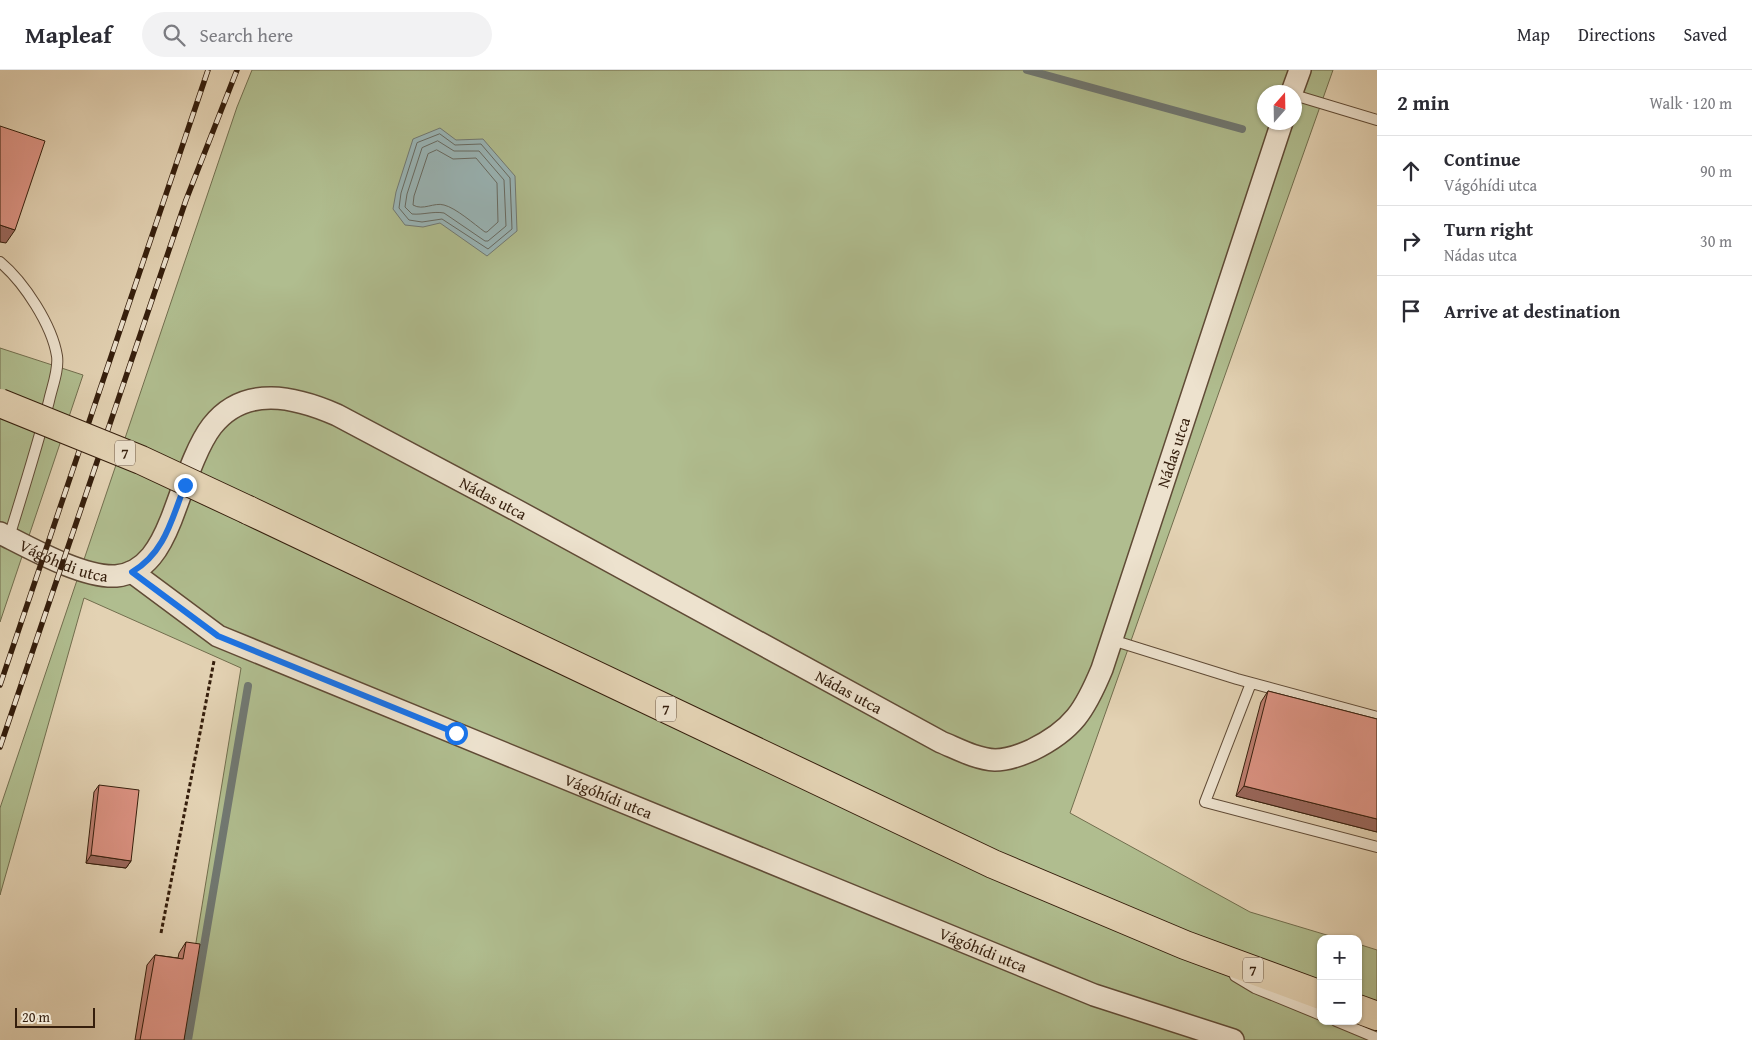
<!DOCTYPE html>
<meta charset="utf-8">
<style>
body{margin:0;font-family:"Gentium Book Plus",serif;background:#f2f2f3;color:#2b2b33}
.controls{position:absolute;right:15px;bottom:15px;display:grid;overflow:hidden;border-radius:10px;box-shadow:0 1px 4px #0004}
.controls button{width:45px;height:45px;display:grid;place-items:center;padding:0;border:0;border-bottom:1px solid #e1e1e2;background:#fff;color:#2b2b33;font:25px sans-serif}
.compass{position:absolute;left:1257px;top:15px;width:45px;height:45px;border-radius:50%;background:#fff;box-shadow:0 1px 4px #0004;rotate:20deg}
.scale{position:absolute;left:15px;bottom:12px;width:80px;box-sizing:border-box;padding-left:5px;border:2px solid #351e0c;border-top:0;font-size:14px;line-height:18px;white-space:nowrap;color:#351e0c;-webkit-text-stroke:4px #ede2ce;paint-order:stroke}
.stop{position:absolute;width:15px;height:15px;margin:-11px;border:4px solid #1a73e8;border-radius:50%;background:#fff}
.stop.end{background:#1a73e8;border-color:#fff;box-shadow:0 1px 5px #0008}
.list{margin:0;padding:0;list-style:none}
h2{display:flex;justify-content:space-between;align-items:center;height:65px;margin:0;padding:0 20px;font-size:21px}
h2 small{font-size:16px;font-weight:400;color:#7c7c81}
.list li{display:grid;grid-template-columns:32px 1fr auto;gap:15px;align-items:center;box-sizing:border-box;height:70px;padding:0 20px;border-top:1px solid #e1e1e2}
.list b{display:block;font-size:19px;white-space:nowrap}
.list p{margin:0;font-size:16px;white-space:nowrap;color:#7c7c81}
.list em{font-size:16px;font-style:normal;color:#7c7c81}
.icon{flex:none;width:28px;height:28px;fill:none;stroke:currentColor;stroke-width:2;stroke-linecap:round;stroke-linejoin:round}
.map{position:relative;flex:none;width:1377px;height:970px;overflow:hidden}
header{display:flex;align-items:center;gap:30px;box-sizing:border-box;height:70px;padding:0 25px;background:#fff;border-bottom:1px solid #e1e1e2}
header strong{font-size:24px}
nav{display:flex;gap:28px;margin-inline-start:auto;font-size:18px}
.search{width:350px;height:45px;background:#f2f2f3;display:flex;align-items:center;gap:12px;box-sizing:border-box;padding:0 18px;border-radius:28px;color:#7c7c81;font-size:19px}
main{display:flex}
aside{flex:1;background:#fff}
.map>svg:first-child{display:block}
</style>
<header>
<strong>Mapleaf</strong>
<div class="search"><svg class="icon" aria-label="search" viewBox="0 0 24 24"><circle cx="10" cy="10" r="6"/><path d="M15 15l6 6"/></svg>Search here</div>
<nav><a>Map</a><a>Directions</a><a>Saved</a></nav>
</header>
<main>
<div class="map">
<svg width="1377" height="970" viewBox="0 0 1377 970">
<rect width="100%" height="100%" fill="#e3d2b3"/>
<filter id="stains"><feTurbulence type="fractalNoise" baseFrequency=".004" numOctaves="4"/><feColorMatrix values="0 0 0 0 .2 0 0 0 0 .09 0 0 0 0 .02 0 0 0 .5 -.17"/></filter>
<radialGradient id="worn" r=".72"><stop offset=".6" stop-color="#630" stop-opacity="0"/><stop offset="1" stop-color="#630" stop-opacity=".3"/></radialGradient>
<!-- green -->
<path fill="#b0bd8f" stroke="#726e4e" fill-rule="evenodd" d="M252,0H1333L1070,743L1250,842L1340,869H1321V951H1358V874L1377,880V970H180L241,598L84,528L0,825V738L237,37ZM1264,22H1294V52H1264Z
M0,278L83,305L0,552Z"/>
<!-- water -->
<path fill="#99b5b7" stroke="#717973" d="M440,58L456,70L483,69L515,106L517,161L487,186L440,153L423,157L405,155L393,139L396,122L413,69Z"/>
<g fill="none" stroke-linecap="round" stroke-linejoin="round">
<!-- shore -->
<path stroke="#676a62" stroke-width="1" d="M440,64L455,75L481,74L510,108L512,159L488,179L442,149L422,152L409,150L399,138L401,123L417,73Z
M438,71L454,81H479L504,110L506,156L488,171H485L444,143C433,141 423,145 412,144L405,137L407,124L422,78Z
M437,80L453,89L476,88L497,113L498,152L487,162H485C474,154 456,138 444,135C434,132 423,141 413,135L414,126L428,84Z"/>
<!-- stream -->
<path stroke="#717973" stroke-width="8" d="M1027,0L1242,59
M188,970L248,616"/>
<!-- lane casing -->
<g stroke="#604b36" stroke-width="12">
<path id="lane" d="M1294,25L1377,50
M0,192C24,212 52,255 57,286C59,300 52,317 49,331C37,377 23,422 9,467
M1112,570L1237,609L1377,647
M1251,613L1205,732L1377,777
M1235,906L1255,918L1321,945
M1336,951L1377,968"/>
</g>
<!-- street casing -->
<g stroke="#604b36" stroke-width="24">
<g id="street">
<path d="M1292,22L1300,0"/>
<path id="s1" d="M0,463C30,478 83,508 116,506C147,503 161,475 171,450C182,422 195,378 212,356C245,314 296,327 337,345L516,440L941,672C958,679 976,689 995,690C1008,690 1021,685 1032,680C1073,660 1085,640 1102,599L1282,52"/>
<path id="s2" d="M132,502L218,566L1094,925L1233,970"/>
</g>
</g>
<!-- primary casing -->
<g stroke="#351e0c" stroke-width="30">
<path id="primary" d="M248,440L993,794L1185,875L1321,925
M1358,939L1377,946"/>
</g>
<!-- path -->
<path stroke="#351e0c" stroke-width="3" stroke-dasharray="4 2.5" stroke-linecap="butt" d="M161,863L214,591"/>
<!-- lane -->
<use href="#lane" stroke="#ede2ce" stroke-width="10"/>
<!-- street -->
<use href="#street" stroke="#ede2ce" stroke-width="21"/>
<!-- primary -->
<use href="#primary" stroke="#e3d2b3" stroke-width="28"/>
<!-- rail casing -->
<g stroke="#351e0c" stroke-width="5.5">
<path id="rail" d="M0,615L208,0
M0,677L186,130L237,0"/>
</g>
<!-- rail -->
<use href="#rail" stroke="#ede2ce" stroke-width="4" stroke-dasharray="11" stroke-linecap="butt"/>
<!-- primary-bridge casing -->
<g stroke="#351e0c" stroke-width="30" stroke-linecap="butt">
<path id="primary-bridge" d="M0,333L141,390L248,440"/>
</g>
<!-- primary-bridge -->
<use href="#primary-bridge" stroke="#e3d2b3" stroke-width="28"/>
</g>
<!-- wall -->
<path fill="#bf7f72" stroke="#351e0c" d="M1268,621L1377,649V762L1236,726L1261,632Z
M99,715L131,791L126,798L86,793L94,722Z
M186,872L184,970H135L147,895L155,885L178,888L179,883Z"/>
<!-- shaded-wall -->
<path fill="#9b685d" stroke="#351e0c" d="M0,155L15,160L6,173L0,172Z
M1244,716L1377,749V762L1236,726Z
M91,785L131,791L126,798L86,793Z"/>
<!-- building -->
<path fill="#de9485" stroke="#351e0c" d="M0,56L45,71L15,160L0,155Z
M1268,621L1377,649V749L1244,716Z
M99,715L139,720L131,791L91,785Z
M186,872L200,874L184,970H140L155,885L183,889Z"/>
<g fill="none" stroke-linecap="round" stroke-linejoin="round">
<!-- route -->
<path stroke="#1a73e8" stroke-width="6" d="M185,415C172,448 165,483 132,502L218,566L456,663"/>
</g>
<g text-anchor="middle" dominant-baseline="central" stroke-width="4" stroke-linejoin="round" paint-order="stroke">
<!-- shield labels -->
<g fill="#ede2ce" stroke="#6c5946" stroke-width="1">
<rect x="115" y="370.5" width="20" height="25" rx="4"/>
<rect x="656" y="626.5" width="20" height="25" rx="4"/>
<rect x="1243" y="887.5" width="20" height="25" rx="4"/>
</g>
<g font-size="15" font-weight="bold" fill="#351e0c">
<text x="125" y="383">7</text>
<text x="666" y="639">7</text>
<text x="1253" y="900">7</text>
</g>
<!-- street labels -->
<g font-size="16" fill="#351e0c" stroke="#ede2ce">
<text stroke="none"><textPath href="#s1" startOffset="1568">Nádas utca</textPath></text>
<text stroke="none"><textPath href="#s1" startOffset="624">Nádas utca</textPath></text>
<text stroke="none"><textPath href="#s1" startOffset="70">Vágóhídi utca</textPath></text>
<text stroke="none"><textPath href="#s1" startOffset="1029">Nádas utca</textPath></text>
<text stroke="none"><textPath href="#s2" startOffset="529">Vágóhídi utca</textPath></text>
<text stroke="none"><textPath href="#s2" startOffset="934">Vágóhídi utca</textPath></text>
</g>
</g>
<rect width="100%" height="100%" filter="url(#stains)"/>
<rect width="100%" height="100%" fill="url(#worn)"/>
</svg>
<div class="controls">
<button>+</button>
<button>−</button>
</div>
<svg class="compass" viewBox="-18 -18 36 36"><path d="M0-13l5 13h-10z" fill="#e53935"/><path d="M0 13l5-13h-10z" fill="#7c7c81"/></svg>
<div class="scale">20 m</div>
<div class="stop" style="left:456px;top:663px"></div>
<div class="stop end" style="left:185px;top:415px"></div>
</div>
<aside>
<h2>2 min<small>Walk · 120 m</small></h2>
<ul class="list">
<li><svg class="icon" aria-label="ahead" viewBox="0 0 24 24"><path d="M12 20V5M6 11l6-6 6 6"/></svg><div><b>Continue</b><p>Vágóhídi utca</p></div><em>90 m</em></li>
<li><svg class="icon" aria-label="right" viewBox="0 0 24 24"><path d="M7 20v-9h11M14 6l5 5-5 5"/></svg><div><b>Turn right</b><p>Nádas utca</p></div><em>30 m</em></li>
<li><svg class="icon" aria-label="arrive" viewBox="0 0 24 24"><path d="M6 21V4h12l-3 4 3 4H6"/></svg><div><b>Arrive at destination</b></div></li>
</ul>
</aside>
</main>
